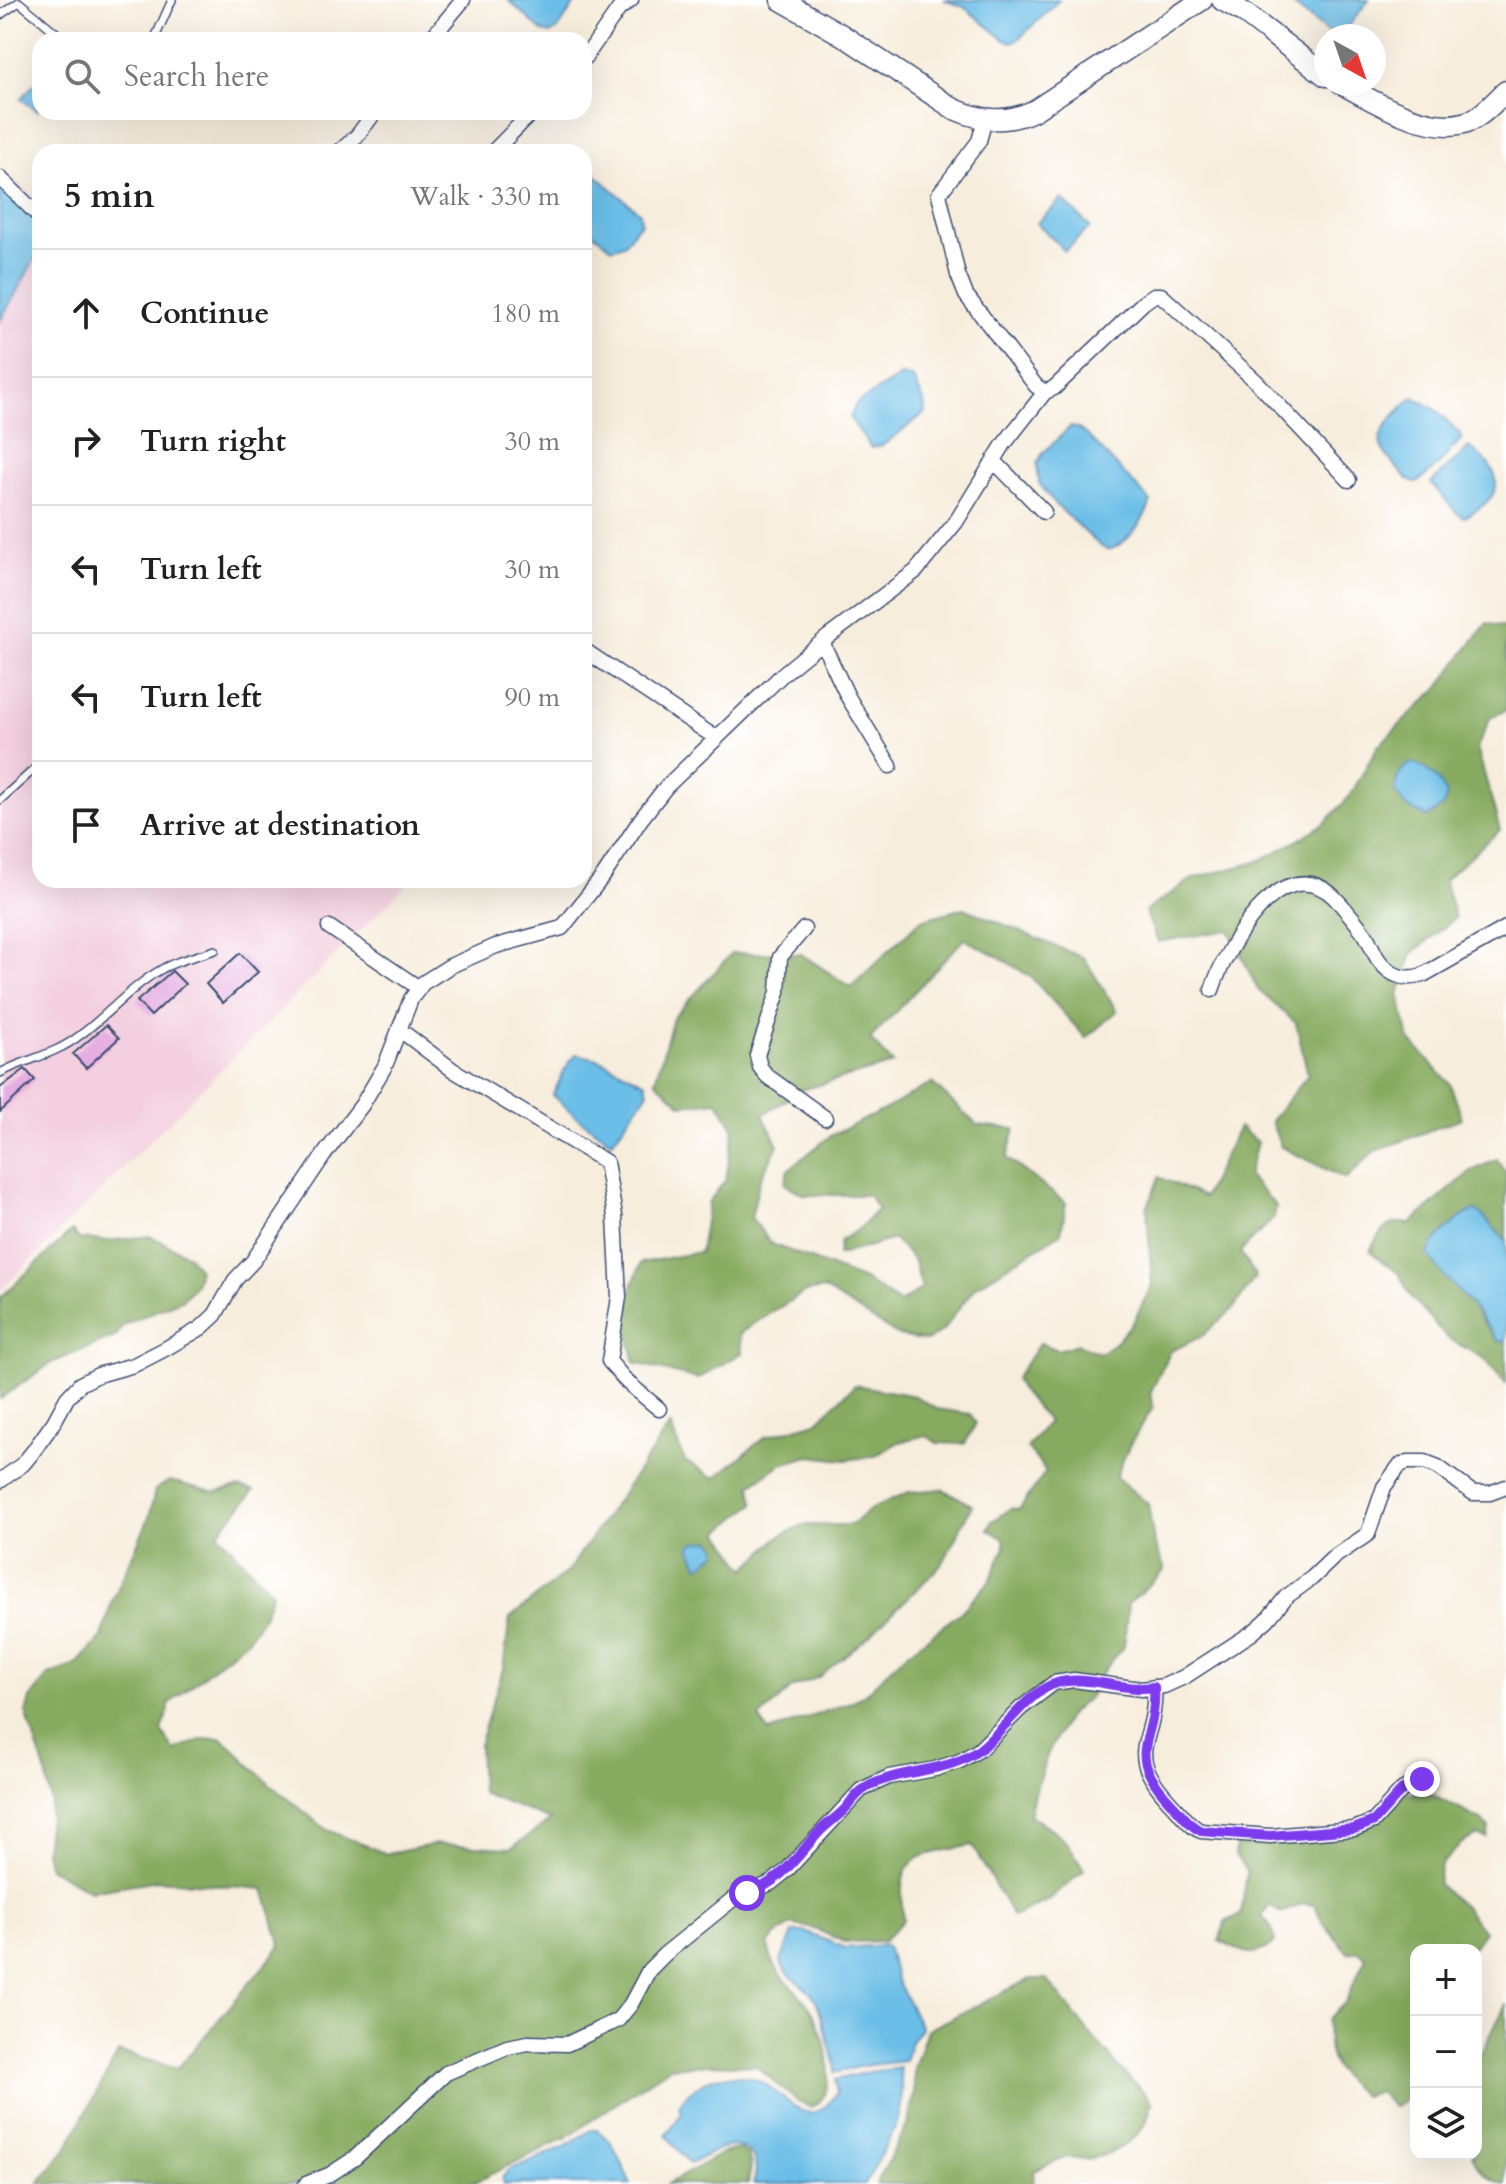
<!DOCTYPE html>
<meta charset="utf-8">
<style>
body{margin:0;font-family:Cardo,serif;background:#f6f6f6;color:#222}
.controls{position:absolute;right:24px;bottom:24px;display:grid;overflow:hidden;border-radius:16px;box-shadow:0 8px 32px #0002}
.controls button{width:72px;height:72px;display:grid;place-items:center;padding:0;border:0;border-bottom:2px solid #e0e0e0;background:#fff;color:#222;font:40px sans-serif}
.compass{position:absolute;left:1314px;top:24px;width:72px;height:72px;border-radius:50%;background:#fff;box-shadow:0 8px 32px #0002;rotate:140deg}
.stop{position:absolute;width:24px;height:24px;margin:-18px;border:6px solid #7c3aed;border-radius:50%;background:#fff}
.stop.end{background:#7c3aed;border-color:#fff;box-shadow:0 2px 8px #0008}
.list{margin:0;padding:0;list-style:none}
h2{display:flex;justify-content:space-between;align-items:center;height:104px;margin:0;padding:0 32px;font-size:34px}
h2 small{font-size:26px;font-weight:400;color:#767676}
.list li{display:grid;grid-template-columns:52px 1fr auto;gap:24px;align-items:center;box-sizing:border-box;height:128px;padding:0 32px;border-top:2px solid #e0e0e0}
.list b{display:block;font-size:30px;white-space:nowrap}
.list em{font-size:26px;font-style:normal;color:#767676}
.icon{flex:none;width:44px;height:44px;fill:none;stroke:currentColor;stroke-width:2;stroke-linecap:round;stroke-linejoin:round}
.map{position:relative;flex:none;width:1506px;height:2184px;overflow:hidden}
.search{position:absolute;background:#fff;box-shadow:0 8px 32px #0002;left:32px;top:32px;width:560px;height:88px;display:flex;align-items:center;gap:20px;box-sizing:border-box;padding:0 28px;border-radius:24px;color:#767676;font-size:30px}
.panel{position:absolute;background:#fff;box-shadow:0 8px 32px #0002;left:32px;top:144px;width:560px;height:744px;border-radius:24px}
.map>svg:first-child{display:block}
</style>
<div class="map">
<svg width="1506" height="2184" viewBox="0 0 1506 2184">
<rect width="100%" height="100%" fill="#fff"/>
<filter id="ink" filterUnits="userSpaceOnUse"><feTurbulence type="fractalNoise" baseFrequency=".0125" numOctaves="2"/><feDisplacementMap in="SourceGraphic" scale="16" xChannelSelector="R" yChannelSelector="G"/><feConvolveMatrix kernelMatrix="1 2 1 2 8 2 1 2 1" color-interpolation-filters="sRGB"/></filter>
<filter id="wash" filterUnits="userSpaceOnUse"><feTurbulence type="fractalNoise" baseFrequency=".006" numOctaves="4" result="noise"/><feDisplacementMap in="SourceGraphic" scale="32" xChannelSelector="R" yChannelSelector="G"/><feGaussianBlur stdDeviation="1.8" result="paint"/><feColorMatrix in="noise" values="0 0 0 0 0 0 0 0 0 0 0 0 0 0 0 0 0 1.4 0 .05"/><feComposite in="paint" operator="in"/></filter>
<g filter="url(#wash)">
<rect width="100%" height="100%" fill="#f7eddc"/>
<!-- built -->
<path fill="#f3cfdf" d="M0,169L40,201V880H411L0,1291Z"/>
<!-- forest -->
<path fill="#86aa5e" stroke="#506c5e" stroke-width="2" d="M1487,623L1506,628V710L1490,718L1477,748L1500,830L1444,880L1455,918L1412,954L1399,994L1409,1039L1450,1084L1462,1118L1373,1152L1346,1179L1281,1147L1271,1121L1308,1075L1296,1023L1258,990L1229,930L1158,942L1145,911L1194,878L1257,862L1297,841L1326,822L1350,796L1378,746L1437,689Z
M964,908L1084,958L1117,1011L1086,1038L1032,978L998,956L964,939L870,1039L893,1064L801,1090L763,1115L778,1145L759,1181L751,1218L772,1244L864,1280L900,1303L922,1288L913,1259L894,1239L838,1255L840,1241L860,1228L878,1209L868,1195H805L785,1184L788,1170L830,1136L884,1110L932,1083L977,1125L1015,1129L1007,1158L1066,1203L1061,1233L975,1287L943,1330L926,1341L899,1336L824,1289L805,1292L754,1323L740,1334L742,1353L698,1379L635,1363L623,1312L641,1263L700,1252L708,1203L726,1179L734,1129L718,1101L682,1105L655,1081L673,1018L732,953L801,954L851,987L921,920Z
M1239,1127L1257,1142L1248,1176L1276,1206L1274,1218L1240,1252L1256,1276L1233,1309L1202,1336L1171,1351L1150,1393L1153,1407L1129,1446L1116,1477L1148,1504L1154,1543L1165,1570L1128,1604L1124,1646L1101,1674L1091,1695L1069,1715L1048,1753L1034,1794L1029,1816C1058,1830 1069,1841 1084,1870L1049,1900L1013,1917L972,1845C915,1857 896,1852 903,1920L884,1941L845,1942L815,1929L792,1924L776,1935L768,1945C772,1975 797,1987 812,2011C825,2033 842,2094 811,2107L798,2102L756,2066L710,2064L670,2067L567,2137L471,2184H38L66,2149L119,2052L178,2068L281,1946L264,1889L159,1880L90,1891L49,1868L45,1851L51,1802L47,1777L26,1713L30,1699L48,1675L76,1665L102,1637L111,1604L149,1518L155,1490L169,1481C179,1483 210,1492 215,1492C237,1490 229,1483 254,1491L218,1533L272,1593L263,1616L248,1639L170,1703L162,1731L174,1751L203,1739L222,1738L271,1785L327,1830L387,1854L437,1844L511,1848L551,1820L481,1793L479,1745L503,1669L510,1618L568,1571L670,1425L685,1461L715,1478L765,1437L816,1422L855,1385L915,1396L937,1409L970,1414L976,1423L965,1444L937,1443L926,1435L899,1442L875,1456L845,1460L809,1456L781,1464L751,1485L754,1504L719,1532L746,1569L778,1537L803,1525H850L874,1507L909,1492L943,1489L972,1505L944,1561L929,1577L869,1636L819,1677L792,1688L759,1718L769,1732L851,1702L865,1694L901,1658L961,1612L990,1581L1005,1547L1004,1539L988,1529L992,1521L1012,1508L1019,1510L1046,1471L1027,1448L1048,1421L1021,1390L1015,1379L1040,1343L1058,1350L1077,1344L1100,1353L1116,1342L1134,1321L1152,1285L1147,1209L1159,1177L1204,1197Z
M1497,1159L1506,1173V1241L1481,1214L1474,1210L1436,1241C1455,1275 1472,1312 1499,1342L1506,1340V1384L1484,1358L1447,1338L1411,1297L1399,1274L1370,1251C1378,1233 1389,1218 1410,1224L1470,1172Z
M72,1231L79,1239L108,1241L150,1236L188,1255L199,1270L195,1285L183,1299L123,1325L117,1336L51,1363L0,1399V1298Z
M1398,1792L1430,1794L1481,1820L1489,1828L1487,1838L1478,1835L1462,1843L1441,1864L1437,1884L1464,1907L1484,1932L1471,1950H1416V2092L1394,2107L1378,2092L1363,2096C1333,2070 1325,2061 1328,2019L1345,2003L1366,1957L1359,1951L1348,1953L1322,1921L1315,1905L1303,1904L1281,1913L1270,1905L1262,1916L1272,1929L1275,1942C1253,1961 1242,1952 1219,1941L1225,1922L1241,1915L1247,1872L1235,1855L1237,1841L1273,1843L1357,1829Z
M1030,1979H1047C1070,2009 1093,2038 1118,2066C1129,2079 1142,2088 1152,2102C1147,2135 1120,2154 1088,2159C1081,2160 1075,2157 1069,2157C1058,2159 1044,2167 1034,2171L1033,2184H876L908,2124L914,2093V2068L927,2030Z
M1506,2004V2184H1504C1488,2178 1477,2170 1472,2154H1476V2064Z
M740,2149L748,2155L751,2165L748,2184H668L724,2152Z"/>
<!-- water -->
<path fill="#6bbee7" stroke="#4376a2" stroke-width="2" d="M508,0H576V2L558,29L550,34L543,32Z
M944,0H1059L1020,38L1012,42L1005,40L964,7Z
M1287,0H1369L1350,24L1347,33L1343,36H1333Z
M34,84L40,88L38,111L21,99Z
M584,170L592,172L640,213L641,223L624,244L612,248L584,226Z
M0,184L40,223V250L0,321Z
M1062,199L1090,227L1065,251L1037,223Z
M901,376L912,377L924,401L925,413L883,445L871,448L850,418L856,404Z
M1414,397L1435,409L1461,434V439L1439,464L1417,483C1408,482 1404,475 1397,468C1377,445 1373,439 1395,415C1401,409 1406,402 1414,397Z
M1070,427L1077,428L1088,436L1151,502C1145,519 1126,547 1107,550L1099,545L1056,505L1039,483L1037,464L1043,453Z
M1469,447C1506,473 1506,496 1464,517L1456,512L1431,483Z
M1411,763C1430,769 1438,777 1447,795L1443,806L1427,817L1407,807L1395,792C1397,778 1398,770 1411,763Z
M576,1054L598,1059L646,1083L648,1092L612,1142L579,1119L553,1095L565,1069Z
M1474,1210L1481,1214L1506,1241V1340L1499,1342C1489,1330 1481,1317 1471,1305C1456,1288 1440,1274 1428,1255C1429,1242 1461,1216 1474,1210Z
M711,1540L717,1547V1553L699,1567L690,1547L695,1542Z
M795,1932H805L846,1948L884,1945L887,1947L897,1981L921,2028L911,2041L905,2061L862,2066L835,2073C836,2066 819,2004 814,1997C805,1985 790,1980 782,1965L781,1961L792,1933Z
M900,2068L902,2101L897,2124L865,2184H753C761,2163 751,2142 726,2147C714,2149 701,2159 690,2164L666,2135L682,2113L679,2106C683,2096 692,2090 701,2084C710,2077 719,2076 730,2076C739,2076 747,2075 755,2079C787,2092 807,2139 837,2092L835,2080L868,2072Z
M591,2130H597L612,2143L631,2184H504L502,2178L509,2170L564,2147Z"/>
<g id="blocks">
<!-- building -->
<path fill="#e5aee2" d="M240,953L258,972L223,1003L206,984Z
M172,971L185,984L151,1016L137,1001Z
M106,1025L119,1038L86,1068L73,1054Z
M25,1069L35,1080L0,1112V1088Z"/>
</g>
</g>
<g filter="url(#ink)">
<use href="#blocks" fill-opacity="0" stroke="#3c4c71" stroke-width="2"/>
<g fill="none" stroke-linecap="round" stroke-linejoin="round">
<!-- service casing -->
<g stroke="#3c4c71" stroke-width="10">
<path id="service" d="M0,15L19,2L65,40
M154,40L172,0
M0,800L40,764
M0,1073C26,1059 55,1055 79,1036C108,1015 130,987 162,969C177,960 198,956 215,950"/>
</g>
<!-- minor casing -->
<g stroke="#3c4c71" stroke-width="17">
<path id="minor" d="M430,40L463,0
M584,59L619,9L631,0
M985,119L979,141L939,194L958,275L966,295L1036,386L1045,392L1054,388L1143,303L1154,295H1161L1257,382L1349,480
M339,152L357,136L375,112
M493,152L532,112
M0,178L40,217
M994,461L1044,512
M822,642L848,697L890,766
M584,650L716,738
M329,927L419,988
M804,929L780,957L778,992L757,1055L760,1067L767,1076L825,1118
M1212,990C1225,950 1280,848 1333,896C1344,907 1356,922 1365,934C1373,947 1375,960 1388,970C1399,979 1410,979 1423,975L1506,928
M400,1030L453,1070L606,1162L615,1216L619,1297L609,1361L627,1382L659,1409
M0,1481L23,1464L32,1453L54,1422L67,1398L80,1384L98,1375L134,1365L165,1349L201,1328L215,1315L235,1280L253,1261L326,1152L362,1105L385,1066L411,999L423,983L450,966L496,946L562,928L604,875L641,819L666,787L784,673L828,637L916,571L956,522L1004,444L1045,392
M1154,1687C1158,1746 1119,1748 1173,1805C1182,1814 1190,1827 1201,1831L1270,1836L1354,1829L1374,1821L1402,1790L1422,1779
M306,2184L329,2175L355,2158L446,2073L507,2047L528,2043L567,2044L618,2020L631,2004L649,1970L665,1954L733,1899L771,1883L787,1870L861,1790L889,1777L935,1769L960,1761L979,1750L1021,1708L1054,1683L1074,1680L1141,1689L1164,1686L1184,1677L1252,1633L1267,1620L1286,1597L1312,1578L1334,1557L1368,1534L1384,1487L1400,1465L1408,1462H1425L1438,1467L1473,1493H1490L1506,1487"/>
</g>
<!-- secondary casing -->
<g stroke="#3c4c71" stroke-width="23">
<path id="secondary" d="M781,0L842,35L954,109C982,121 1007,124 1035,110L1202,0
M1222,0L1243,12L1326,76
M1342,84C1374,102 1434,138 1472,120C1485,114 1496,100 1506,91"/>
</g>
<!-- service -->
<use href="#service" stroke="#fff" stroke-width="7"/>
<!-- minor -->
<use href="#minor" stroke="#fff" stroke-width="14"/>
<!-- secondary -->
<use href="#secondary" stroke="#fff" stroke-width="20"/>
</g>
</g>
<g fill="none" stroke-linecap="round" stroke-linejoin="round" filter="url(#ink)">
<!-- route -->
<path stroke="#7c3aed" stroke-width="10" d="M747,1893C780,1884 798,1855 820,1831C827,1824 836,1818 843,1811C850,1804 856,1794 864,1789C900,1767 945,1775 979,1750C1003,1732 1028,1691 1057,1683C1087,1674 1122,1692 1154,1687C1158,1746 1120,1749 1173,1805C1182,1814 1190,1827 1201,1831L1270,1836L1354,1829L1374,1821L1402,1790L1422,1779"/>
</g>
</svg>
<div class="controls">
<button>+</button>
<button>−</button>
<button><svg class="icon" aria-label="layers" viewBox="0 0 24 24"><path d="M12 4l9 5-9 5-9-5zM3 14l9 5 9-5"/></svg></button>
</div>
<svg class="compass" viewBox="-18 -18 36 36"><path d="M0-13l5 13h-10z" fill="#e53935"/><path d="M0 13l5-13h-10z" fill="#767676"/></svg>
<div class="stop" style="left:747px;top:1893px"></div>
<div class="stop end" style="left:1422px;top:1779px"></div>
<div class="search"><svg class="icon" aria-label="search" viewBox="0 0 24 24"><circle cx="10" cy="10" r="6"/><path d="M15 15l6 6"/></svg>Search here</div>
<section class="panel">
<h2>5 min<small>Walk · 330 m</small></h2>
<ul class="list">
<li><svg class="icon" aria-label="ahead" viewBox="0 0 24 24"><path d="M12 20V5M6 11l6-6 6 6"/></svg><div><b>Continue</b></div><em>180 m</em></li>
<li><svg class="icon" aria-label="right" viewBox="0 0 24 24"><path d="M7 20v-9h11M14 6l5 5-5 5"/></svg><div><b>Turn right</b></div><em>30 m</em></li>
<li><svg class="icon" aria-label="left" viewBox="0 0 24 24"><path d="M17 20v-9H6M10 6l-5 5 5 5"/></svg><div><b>Turn left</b></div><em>30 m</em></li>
<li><svg class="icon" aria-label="left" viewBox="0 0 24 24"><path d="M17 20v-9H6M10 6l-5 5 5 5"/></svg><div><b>Turn left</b></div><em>90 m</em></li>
<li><svg class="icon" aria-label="arrive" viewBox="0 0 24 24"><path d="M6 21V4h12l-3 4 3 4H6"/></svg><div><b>Arrive at destination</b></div></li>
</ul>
</section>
</div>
